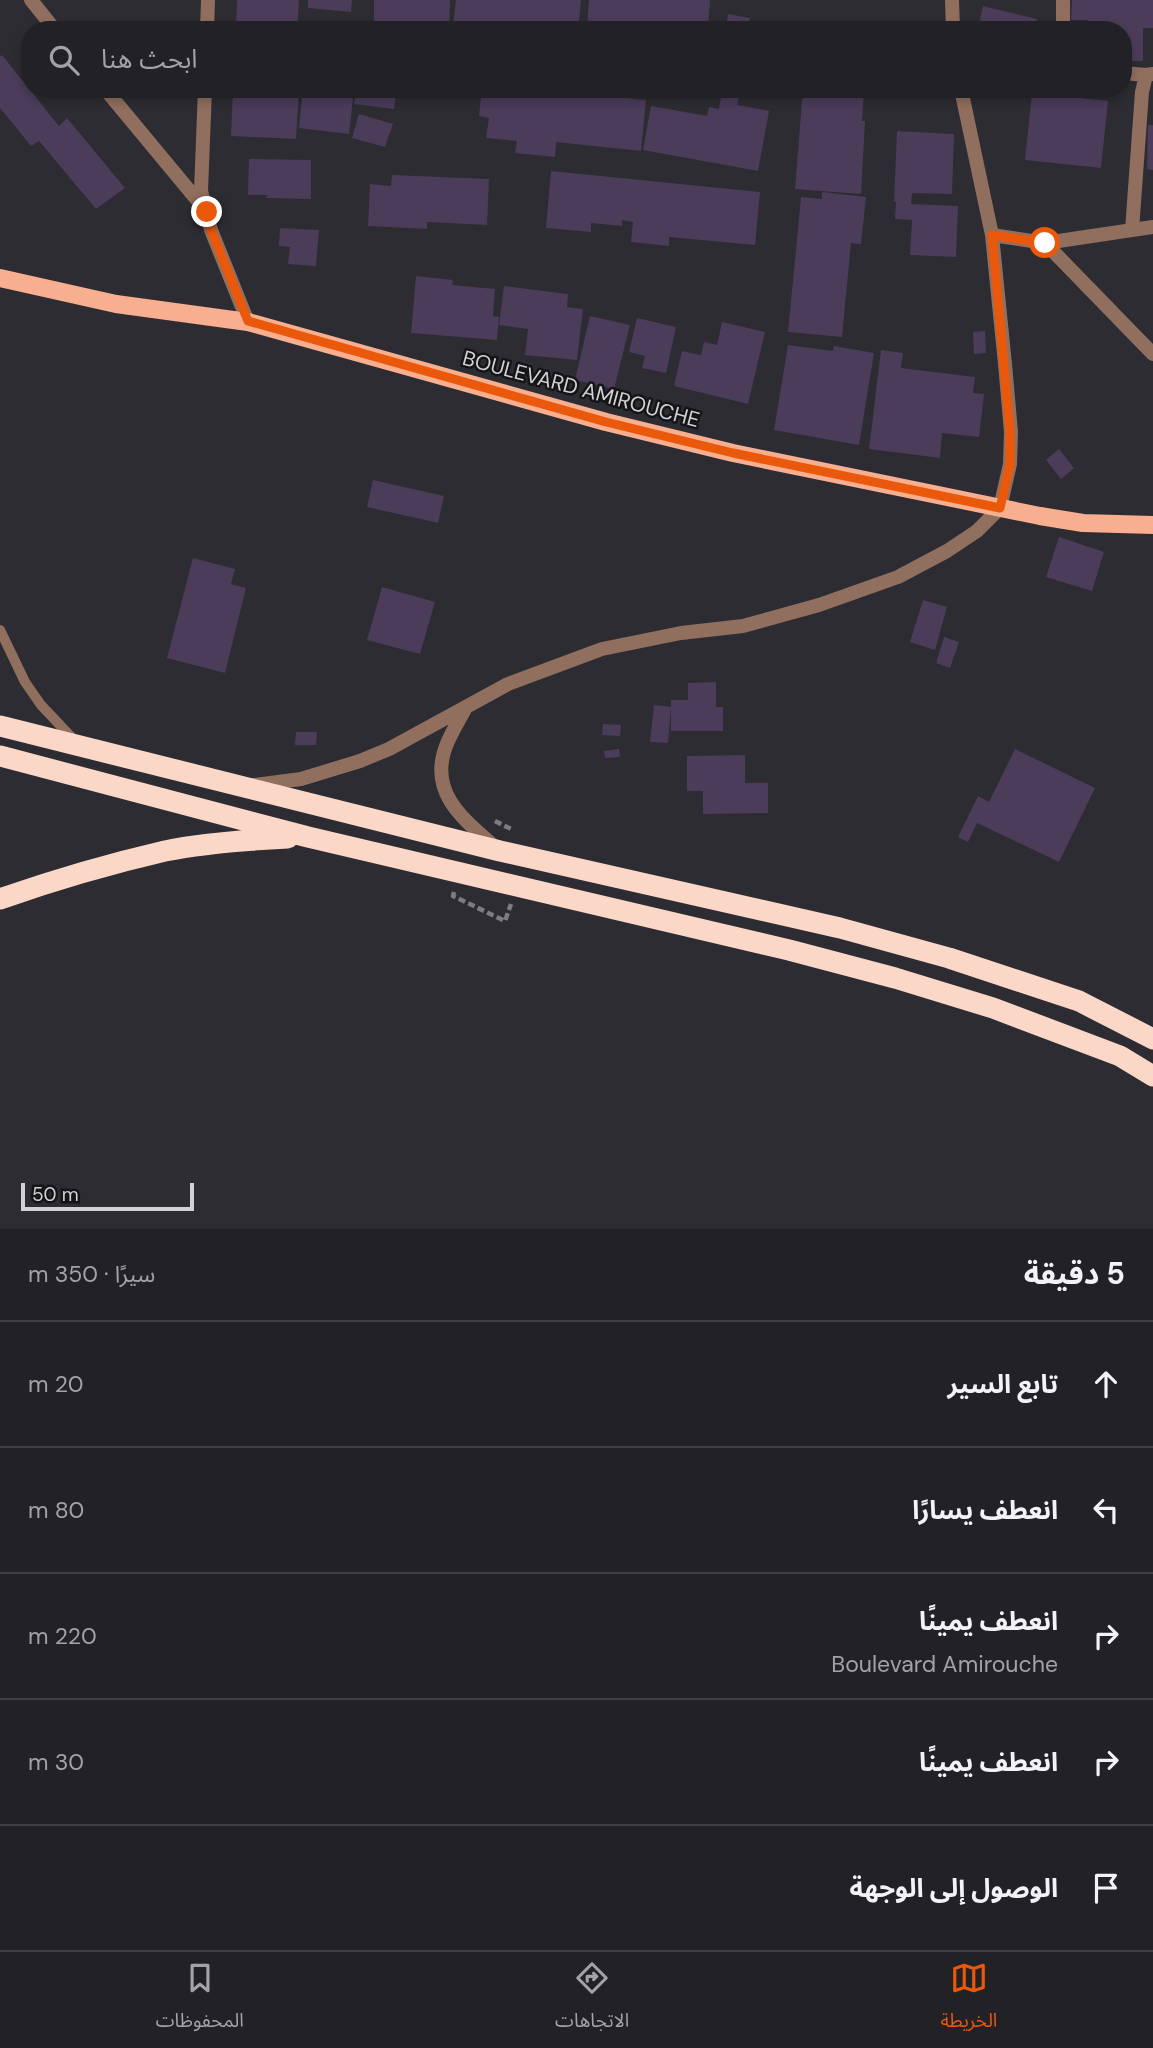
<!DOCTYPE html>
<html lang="ar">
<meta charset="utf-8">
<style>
body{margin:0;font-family:"DM Sans","Noto Sans Arabic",sans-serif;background:#29292e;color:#f1f3f6;direction:rtl}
.scale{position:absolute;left:21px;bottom:18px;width:173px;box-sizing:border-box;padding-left:7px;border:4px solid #d2d2d6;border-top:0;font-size:19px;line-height:24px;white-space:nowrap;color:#d2d2d6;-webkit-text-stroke:5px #151517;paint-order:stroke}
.stop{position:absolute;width:21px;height:21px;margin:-16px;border:5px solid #ea580c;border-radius:50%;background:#fff}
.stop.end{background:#ea580c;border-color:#fff;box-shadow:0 2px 7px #0008}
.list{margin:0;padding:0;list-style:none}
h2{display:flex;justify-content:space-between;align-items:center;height:91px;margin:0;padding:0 28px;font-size:30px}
h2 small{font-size:23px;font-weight:400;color:#a2a3a7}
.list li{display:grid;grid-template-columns:46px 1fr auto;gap:21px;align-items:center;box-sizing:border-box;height:126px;padding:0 28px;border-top:2px solid #3e3e43}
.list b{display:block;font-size:26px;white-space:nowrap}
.list p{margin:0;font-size:23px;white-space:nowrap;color:#a2a3a7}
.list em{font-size:23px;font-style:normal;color:#a2a3a7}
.icon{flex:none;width:38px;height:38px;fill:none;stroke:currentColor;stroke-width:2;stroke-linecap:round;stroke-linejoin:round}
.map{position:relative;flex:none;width:1153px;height:1229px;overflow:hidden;direction:ltr}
.search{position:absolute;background:#212126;box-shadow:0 4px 10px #0003;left:21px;right:21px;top:21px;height:77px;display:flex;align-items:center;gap:18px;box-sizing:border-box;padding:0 24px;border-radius:28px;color:#a2a3a7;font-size:26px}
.sheet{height:721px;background:#212126}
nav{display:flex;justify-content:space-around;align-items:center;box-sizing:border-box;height:98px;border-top:2px solid #3e3e43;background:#212126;font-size:19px;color:#a2a3a7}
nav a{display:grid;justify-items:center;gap:4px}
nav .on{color:#ea580c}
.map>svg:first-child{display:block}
</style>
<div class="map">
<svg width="1153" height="1229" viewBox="0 0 1153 1229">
<rect width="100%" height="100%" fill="#2c2c32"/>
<!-- building -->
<path fill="#4b3c5a" d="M237,0H299L297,30H236Z
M308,0H352L351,12L308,8Z
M374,0H450L449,30H374Z
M456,0H581L578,30H514L476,23V27L453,25Z
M589,0H710L708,30H587Z
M1072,0H1153V28H1143V61H1123V30H1088V20H1071Z
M983,6L1037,19L1034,30H978Z
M728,14L750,18L748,30H726Z
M2,55L59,126L67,118L125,188L96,209L39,141L31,146L0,108V57Z
M233,89L299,90L296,139L231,136Z
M303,89H354L349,134L299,128Z
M357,89H397L394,109L354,104Z
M482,89H541L646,100L641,151L556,142L555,157L515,153L517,141L486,138L489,118L479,116Z
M803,89H864L862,121H865L861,194L795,189Z
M722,92L739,95L737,105L769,111L758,171L643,150L651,106L707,116L709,107L719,109Z
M1032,93L1108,101L1101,168L1025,160Z
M359,114L393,124L385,147L352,138Z
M1148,125H1153V170L1147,169Z
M897,131L954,134L952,194L912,193L911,204L958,206L956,257L910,255L912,220L895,219L896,202H894Z
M249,159L311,160V199L266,198L267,195H248Z
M551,171L760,192L755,245L669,237V246L631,242L633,222L622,220V226L591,223V232L546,228Z
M392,175L489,179L487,225L427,222V229L368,226L370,184L391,186Z
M822,192L866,197L861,244L851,243L842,337L788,332L801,197L822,199Z
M280,228L319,230L316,266L288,264L290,247L279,246Z
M416,276L453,280L452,285L495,289L493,316L499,317L497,340L411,333Z
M504,286L568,294L567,307L583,309L577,360L525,355L528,329L499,325Z
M590,316L630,325L614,389L575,380Z
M637,318L676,327L666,373L642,368L645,356L629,352Z
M722,322L765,332L748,404L674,386L682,351L701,355L704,342L717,345Z
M985,331L986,353L974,354L973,332Z
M788,345L833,351L834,346L874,353L859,445L774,430Z
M881,350L903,353L901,368L975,377L973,393L984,394L979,437L942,433L940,458L869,449Z
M1059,449L1074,468L1061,479L1046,460Z
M373,480L444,496L438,523L367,507Z
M1059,537L1104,552L1092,591L1046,577Z
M193,558L235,569L231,584L246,588L225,673L167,658Z
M382,587L435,602L420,654L367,640Z
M923,600L947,607L935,650L910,642Z
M944,637L959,642L950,668L936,663Z
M716,682V707H723V731H671V700H688V683Z
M654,705L671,707L668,743L650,742Z
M603,724L621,725L620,736L602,735Z
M296,732H317L316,745H295Z
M619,749L620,757L605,758L604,751Z
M1015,749L1095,788L1059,862L977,823L968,842L958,837L978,796L989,802Z
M745,755V783H768V813L703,814V791H687V756Z"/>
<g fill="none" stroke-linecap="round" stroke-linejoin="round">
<!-- path -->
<path stroke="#7c7c81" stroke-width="4.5" stroke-dasharray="7 3.5" stroke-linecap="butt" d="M495,821L513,830
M454,892L453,896L505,921L511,904"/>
<!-- lane -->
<path stroke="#916f5f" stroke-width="10" d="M0,630L25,682L41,705L75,741"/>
<!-- street -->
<path stroke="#916f5f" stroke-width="14" d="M31,0L55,30
M952,0L953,30
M207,30L208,0
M1063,30V0
M1123,73L1146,75
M105,89L203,207
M205,89L201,191L211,230L248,322
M1132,230L1142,92L1146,75L1153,74
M992,235L1045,243L1153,354
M1045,243L1153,227
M466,707C459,721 448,737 444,752C431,796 466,821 495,847
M254,785L301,779L360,761L389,749L508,684L602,649L681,633L743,626L819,605L898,577L947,551L977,531L1000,508L1010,464L1011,432L1005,364L992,235L961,89"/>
<!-- primary -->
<path stroke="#f7af8f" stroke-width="18" d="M0,278L116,304L248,322L606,422L733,453L1040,516L1083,523L1153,525"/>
<!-- highway -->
<path stroke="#fbd7c8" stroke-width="21" d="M0,726L500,851L840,928L949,958L1079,1001L1153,1039
M0,756L308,837L789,950L895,978L993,1008L1120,1056L1153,1076
M0,899C54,880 109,864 165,851C205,843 247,840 288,838"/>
</g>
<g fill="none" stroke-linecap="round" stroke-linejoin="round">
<!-- route -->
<path stroke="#ea580c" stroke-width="9" d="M207,212L211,230L248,321L606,422L733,453L1000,508L1010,464V432L992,235L1045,243"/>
</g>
<g text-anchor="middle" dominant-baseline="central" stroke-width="5" stroke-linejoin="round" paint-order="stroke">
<!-- street labels -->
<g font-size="21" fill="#d2d2d6" stroke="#151517">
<text transform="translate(581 389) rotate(15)">BOULEVARD AMIROUCHE</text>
</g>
</g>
</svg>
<div class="scale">50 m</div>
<div class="stop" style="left:1045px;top:243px"></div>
<div class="stop end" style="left:207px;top:212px"></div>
<div class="search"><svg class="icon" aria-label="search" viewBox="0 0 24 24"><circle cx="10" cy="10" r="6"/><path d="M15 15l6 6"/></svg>ابحث هنا</div>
</div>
<section class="sheet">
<h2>5 دقيقة<small>سيرًا · 350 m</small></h2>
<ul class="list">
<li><svg class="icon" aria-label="ahead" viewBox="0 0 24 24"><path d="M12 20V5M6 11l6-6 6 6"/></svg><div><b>تابع السير</b></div><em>20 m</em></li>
<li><svg class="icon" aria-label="left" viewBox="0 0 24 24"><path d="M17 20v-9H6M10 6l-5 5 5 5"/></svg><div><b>انعطف يسارًا</b></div><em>80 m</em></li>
<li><svg class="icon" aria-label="right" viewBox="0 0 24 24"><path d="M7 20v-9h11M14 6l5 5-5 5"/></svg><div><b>انعطف يمينًا</b><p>Boulevard Amirouche</p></div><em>220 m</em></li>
<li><svg class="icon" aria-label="right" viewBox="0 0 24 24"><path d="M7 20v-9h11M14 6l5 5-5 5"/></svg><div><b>انعطف يمينًا</b></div><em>30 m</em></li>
<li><svg class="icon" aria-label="arrive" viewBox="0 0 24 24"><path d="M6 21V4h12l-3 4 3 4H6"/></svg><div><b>الوصول إلى الوجهة</b></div></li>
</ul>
</section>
<nav>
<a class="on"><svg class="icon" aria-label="map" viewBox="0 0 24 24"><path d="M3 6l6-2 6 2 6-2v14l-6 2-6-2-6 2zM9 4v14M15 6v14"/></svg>الخريطة</a>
<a><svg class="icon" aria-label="directions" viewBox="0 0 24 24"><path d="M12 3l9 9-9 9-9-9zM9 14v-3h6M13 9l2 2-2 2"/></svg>الاتجاهات</a>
<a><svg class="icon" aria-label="saved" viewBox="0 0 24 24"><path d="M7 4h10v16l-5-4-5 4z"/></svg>المحفوظات</a>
</nav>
